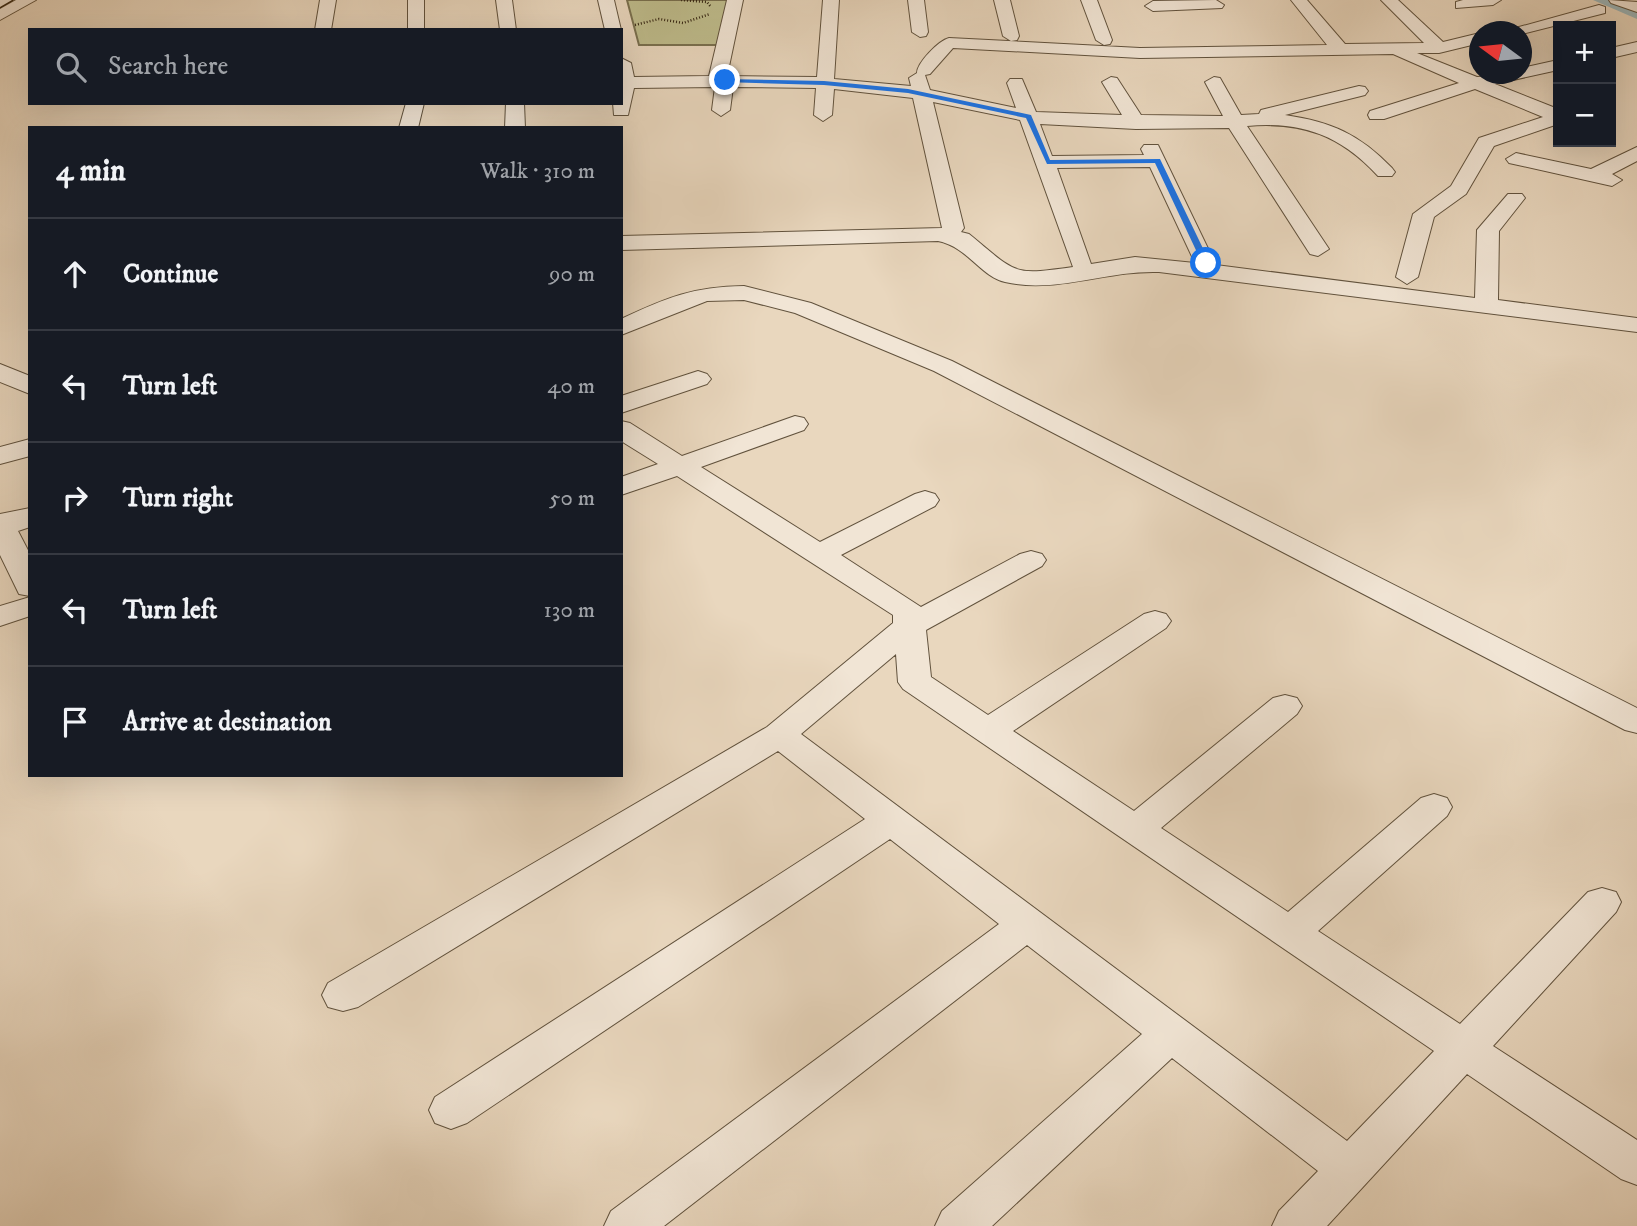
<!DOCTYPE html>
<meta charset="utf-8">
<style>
body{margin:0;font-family:"IM FELL DW Pica",serif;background:#242831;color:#f1f3f6}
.controls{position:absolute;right:21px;top:21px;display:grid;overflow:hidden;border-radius:0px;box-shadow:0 7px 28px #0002}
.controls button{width:63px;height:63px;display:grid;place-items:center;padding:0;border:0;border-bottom:2px solid #363941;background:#171b24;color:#f1f3f6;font:35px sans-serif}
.compass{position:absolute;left:1469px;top:21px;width:63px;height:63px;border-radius:50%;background:#171b24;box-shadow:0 7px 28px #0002;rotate:285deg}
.stop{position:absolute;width:21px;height:21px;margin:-16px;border:5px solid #1a73e8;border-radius:50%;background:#fff}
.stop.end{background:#1a73e8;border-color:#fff;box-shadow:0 2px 7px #0008}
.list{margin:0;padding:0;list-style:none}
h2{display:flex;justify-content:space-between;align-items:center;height:91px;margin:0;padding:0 28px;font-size:30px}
h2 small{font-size:23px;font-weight:400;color:#9ea1a6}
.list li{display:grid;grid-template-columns:46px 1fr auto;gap:21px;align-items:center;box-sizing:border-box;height:112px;padding:0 28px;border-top:2px solid #363941}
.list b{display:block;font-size:26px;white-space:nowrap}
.list em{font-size:23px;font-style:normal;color:#9ea1a6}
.icon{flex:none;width:38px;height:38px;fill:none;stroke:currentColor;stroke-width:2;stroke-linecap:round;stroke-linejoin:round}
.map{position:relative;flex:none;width:1637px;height:1226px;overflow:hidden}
.search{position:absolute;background:#171b24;box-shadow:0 7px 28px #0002;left:28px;top:28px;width:595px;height:77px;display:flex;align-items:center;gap:18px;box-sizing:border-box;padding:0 24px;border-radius:0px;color:#9ea1a6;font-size:26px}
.panel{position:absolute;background:#171b24;box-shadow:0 7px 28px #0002;left:28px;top:126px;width:595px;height:651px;border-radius:0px}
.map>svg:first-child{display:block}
</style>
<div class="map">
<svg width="1637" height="1226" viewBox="0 0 1637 1226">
<rect width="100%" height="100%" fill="#e9d7be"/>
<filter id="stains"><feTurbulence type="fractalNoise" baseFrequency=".00286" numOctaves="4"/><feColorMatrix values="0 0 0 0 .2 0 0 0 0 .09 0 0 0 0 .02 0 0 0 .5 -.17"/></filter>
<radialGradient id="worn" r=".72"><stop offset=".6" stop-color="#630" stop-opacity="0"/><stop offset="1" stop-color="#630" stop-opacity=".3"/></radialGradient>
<!-- green -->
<path fill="#bebc8c" stroke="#79704f" stroke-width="2" d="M627,0H728L721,45H639Z"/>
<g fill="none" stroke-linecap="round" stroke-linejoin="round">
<!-- canal -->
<path fill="#9cb7bc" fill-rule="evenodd" d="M1593,0H1614L1637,9V19Z"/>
<!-- minor casing -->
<g stroke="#61523d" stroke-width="2">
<path id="minor" d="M16,0H36L0,20V9Z
M320,0H336L331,30H315Z
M408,0H424V30H408Z
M496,0H512L516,30H500Z
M598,0H614L621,30H605Z
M727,0H743L727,76L817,77L823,0H839L834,79L911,86L909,78L917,73C917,63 938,41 949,38L1140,48L1327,45L1291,0H1307L1345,44L1424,43L1381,0H1398L1443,42L1480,33V43L1439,53H1417L1477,77L1522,74V68L1558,60V70L1495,84L1558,109V124L1494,146L1466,194L1434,217L1418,277L1407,284L1396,277L1413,214L1451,186L1479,138L1543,117L1475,89L1384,119H1370L1368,115L1370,111L1459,83L1393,54L1140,58L953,48L930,74L925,75L930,90L1016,108L1007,83L1010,79H1022L1036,112L1122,115L1102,82L1111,77L1117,78L1141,115L1223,116L1205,82L1214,77L1220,78L1241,115L1259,114L1261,110L1359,86L1365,87L1368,91L1365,95L1285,115C1332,122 1359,134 1392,168L1395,172L1392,176H1378C1341,136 1303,121 1247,126L1329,249L1318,256L1310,254L1229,128L1136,129L1040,124L1052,156L1144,155L1141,149L1144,145H1158L1216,265L1475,298L1477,230L1508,194H1522L1525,198L1499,231L1498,300L1637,318V332L1159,272C1108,270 1055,294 1005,282C981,277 968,247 938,241L621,250V236L942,228L913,98L834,89L832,115L823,121L814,115L816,88L733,87L730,110L721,116L712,110L715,87L634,88L628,115H614L613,103H621V58L631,63L634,77L709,76ZM933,102L1020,120L1073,267C1010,276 1017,273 969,234L961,232L964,228ZM1150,167L1195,263L1135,257L1091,264L1057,168Z
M908,0H924L928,32L926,36L920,37L912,32Z
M994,0H1010L1019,36L1017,40L1011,41L1003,36Z
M1081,0H1097L1112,40L1110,44L1104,45L1096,40Z
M1216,0L1224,5L1222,8L1153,11L1145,6L1153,1Z
M1463,0H1501L1493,5L1456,8V2Z
M1609,0L1637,2V12L1611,3Z
M1599,5L1605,7V13L1522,34L1501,32Z
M1637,42V52L1611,58V48Z
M406,103H424L418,128H399Z
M506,103H524L525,128H505Z
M1637,147V161L1612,174L1622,180L1612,186L1509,163L1506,159L1516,153L1591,169Z
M744,286L811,303L952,361L1637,708V733L1625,730L934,371L795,313L744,300L707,301L621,335V319C668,297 692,287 744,286Z
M0,364L30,376V394L0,382Z
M698,371L707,374L711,379L707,384L621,413V396Z
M795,416L804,418L808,424L804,430L701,467L820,542L915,494L925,491L935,494L939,500L935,506L841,555L921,607L1020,554L1031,551L1042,554L1046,560L1042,566L926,630L931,677L988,715L1144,614L1155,611L1166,614L1171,621L1166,628L1013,731L1134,811L1273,698L1285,695L1297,698L1302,706L1297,714L1161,828L1288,912L1421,798L1434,794L1447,798L1452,807L1447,816L1318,931L1460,1024L1588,892L1602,888L1616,892L1621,902L1616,912L1493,1046L1637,1140V1185L1621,1179L1467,1074L1327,1226H1272L1279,1211L1318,1171L1172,1058L992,1226H935L942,1211L1142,1034L1027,945L664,1226H604L611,1211L999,924L890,839L467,1123L451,1129L435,1123L429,1110L435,1097L865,819L778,751L358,1007L343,1011L328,1007L322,995L328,983L767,727L893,623V615L677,476L621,495V477L658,464L621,441V421L630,423L682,456ZM896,654L898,682L903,689L1434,1051L1347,1141L801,734Z
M30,439V456L0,464V447Z
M30,508V527L18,531L30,554V596L19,594L0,555V514Z
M30,597V616L0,626V606Z"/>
</g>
<!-- secondary casing -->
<g stroke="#342512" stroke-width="3">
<path id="secondary" d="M0,0H12L0,7Z"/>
</g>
<!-- path -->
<path stroke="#342512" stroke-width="2.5" stroke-dasharray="1 2" stroke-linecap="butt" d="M681,0L707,2L711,7
M635,25L659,19L683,23L710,14"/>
<!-- minor -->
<use href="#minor" fill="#f1e5d5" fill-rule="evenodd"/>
<!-- secondary -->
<use href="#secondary" fill="#f1e5d5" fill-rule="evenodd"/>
</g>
<!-- route -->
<path fill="#1a73e8" d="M725,79L824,81L908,89L1031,115L1050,160L1160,159L1210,263H1202L1155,163L1047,164L1026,118L908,93L824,85L723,82Z"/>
<rect width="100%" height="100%" filter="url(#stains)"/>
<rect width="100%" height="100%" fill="url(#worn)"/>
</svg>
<div class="controls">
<button>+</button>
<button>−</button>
</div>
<svg class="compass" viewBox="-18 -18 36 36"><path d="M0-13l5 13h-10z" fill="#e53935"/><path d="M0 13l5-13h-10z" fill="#9ea1a6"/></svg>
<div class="stop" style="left:1206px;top:263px"></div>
<div class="stop end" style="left:725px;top:80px"></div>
<div class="search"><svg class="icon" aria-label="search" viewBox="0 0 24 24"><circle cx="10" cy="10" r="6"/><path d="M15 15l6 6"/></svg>Search here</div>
<section class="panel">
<h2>4 min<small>Walk · 310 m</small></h2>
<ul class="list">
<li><svg class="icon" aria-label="ahead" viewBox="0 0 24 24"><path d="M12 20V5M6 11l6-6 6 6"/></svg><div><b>Continue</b></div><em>90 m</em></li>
<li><svg class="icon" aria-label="left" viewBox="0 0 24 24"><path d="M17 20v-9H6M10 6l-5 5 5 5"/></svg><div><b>Turn left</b></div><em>40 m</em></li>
<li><svg class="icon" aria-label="right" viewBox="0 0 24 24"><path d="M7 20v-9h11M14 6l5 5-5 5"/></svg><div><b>Turn right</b></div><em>50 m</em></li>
<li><svg class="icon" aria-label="left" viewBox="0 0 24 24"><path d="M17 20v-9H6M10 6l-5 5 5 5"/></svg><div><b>Turn left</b></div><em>130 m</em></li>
<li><svg class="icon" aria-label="arrive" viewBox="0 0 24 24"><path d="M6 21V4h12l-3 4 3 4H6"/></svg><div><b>Arrive at destination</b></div></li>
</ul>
</section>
</div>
